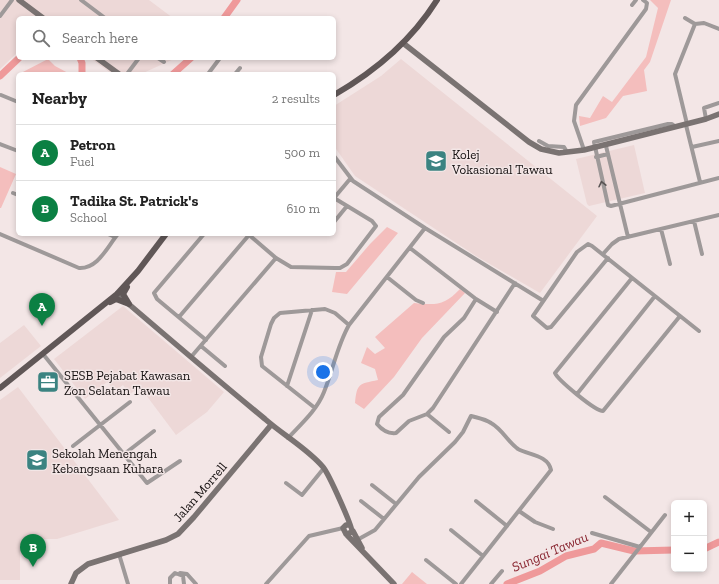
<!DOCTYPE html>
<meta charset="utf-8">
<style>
body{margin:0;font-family:"Zilla Slab",serif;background:#f6f6f6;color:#222}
.controls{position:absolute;right:12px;bottom:12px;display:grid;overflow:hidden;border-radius:6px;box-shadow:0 2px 6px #0003}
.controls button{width:36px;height:36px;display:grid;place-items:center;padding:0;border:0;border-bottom:1px solid #e0e0e0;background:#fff;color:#222;font:20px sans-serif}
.you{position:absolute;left:323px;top:372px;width:14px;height:14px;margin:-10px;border:3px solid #fff;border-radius:50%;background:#1a73e8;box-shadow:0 0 0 6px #1a73e833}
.badge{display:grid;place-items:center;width:26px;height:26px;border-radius:50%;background:#0b8043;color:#fff;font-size:13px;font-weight:700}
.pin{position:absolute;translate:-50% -33px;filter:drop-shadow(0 1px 2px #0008)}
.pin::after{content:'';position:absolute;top:21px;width:14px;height:12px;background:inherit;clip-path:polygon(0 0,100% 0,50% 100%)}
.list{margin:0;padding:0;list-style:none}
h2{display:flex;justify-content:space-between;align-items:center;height:52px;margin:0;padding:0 16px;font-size:17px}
h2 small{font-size:13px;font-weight:400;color:#767676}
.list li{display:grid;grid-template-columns:26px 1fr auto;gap:12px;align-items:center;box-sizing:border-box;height:56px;padding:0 16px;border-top:1px solid #e0e0e0}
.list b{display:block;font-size:15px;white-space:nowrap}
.list p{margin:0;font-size:13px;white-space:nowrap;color:#767676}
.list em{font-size:13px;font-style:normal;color:#767676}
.icon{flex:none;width:22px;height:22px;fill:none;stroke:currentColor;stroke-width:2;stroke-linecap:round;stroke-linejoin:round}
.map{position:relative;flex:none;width:719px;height:584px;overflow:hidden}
.search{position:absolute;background:#fff;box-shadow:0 2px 6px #0003;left:16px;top:16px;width:320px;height:44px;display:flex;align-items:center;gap:10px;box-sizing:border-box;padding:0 14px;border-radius:6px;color:#767676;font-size:15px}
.panel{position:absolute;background:#fff;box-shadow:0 2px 6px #0003;left:16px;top:72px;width:320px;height:164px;border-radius:6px}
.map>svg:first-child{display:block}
</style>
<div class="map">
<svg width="719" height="584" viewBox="0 0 719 584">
<rect width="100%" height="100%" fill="#f3e6e6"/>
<!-- built -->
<path fill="#edd8d7" d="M0,0H149L173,18H18V52L0,69Z
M90,58H176L141,74H112Z
M401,59L597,216L540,293L476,256L355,176L334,146V106L381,76Z
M634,145L645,193L589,206L587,204L576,159Z
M123,306L224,392L207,412L176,435L140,387L130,394L123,385L115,391L107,382L85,399L54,359Z
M24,325L41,346L0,378V343Z
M18,387L119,520L57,539H41L30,537L20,545V580H0V400Z"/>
<!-- green -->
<path fill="#f4bebd" d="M650,0H671L650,62L644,70L647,91L623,96L606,118L580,126L579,116L590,118L603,96L612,102L646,57L658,8Z
M48,59L55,66L70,74H19Z
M0,167L16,174L1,208H0Z
M387,227L398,233L347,294L332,292L336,272H346L370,244Z
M460,289L465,293L422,338L394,377L364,409L355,403C357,383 359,384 378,380L375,369L361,363L367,347L375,354L385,348L375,337L414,303C436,305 444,306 460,289Z
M412,572L427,584H402Z"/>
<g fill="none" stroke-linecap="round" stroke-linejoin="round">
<!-- river -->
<path stroke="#ef999a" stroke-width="7" d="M224,18L237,0
M80,58L82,63V74
M173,74L191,58
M0,76L19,58
M704,549L719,542
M507,584L540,571L566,556L594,549L601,543L634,551L674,550"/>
<!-- street -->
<path stroke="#9e9999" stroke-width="4" d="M81,0L105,18
M632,5L636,0
M0,16L12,0
M685,18L695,24
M158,58L164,62
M127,74L139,58
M208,74L220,58
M235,74L240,68
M1,95L18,102
M706,119L704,108L719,103
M687,124L675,74L695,24L704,23L719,29
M686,125L700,182
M676,127L672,124H668L594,142L608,205L611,206L719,178
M539,141L548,146L564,147L567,152
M0,144L18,151
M606,146L628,237
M692,147L719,141
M584,150L574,121L576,105L646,9L647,3L643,0
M334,156L353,181L425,228L542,300
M596,157L608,154
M13,193L18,195
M694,221L702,254
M334,222L347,206
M661,229L670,264
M0,234L79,268C98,269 107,247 118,234
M108,234L115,237
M204,234L154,293L157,299L206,340
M248,234L276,258L291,267L335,268H340L347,264L376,226L372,221L334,198L350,179
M410,248L476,299L497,312
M603,254L612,244L619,239L719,215
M608,258L551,327L547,328L533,316L577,252L588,244L592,246L699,331
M387,277L416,300L423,303
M632,278L555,373C558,380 595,411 603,411L680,316
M476,299L464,318L444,337L403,395L379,417L377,424C382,430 388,434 396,433L409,421L427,414L433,408L515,283
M179,317L249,235
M201,346L225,366
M43,354L147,483L180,461
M191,357L276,258
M287,386L312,310
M577,394L655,296
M315,408L262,366L261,357L271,324L274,318L280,313L325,309L335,313L349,325
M427,414L449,432
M288,438C301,424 317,410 324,392C333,370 337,346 349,325L425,228
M73,446L130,402
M123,455L154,431
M286,483L302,495L324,468
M372,485L396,504
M605,497L651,532
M361,501L384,519
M476,501L507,526
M519,511L535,522L553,529
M451,530L483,556
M592,533L640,547
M357,540L375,530L419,477L455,442L463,432L471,416C478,418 485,419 491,423C502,429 508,442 518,449C529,455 548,455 551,470L461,584
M119,554L128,584
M426,560L456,584
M180,573L187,574L196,584
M170,584V578L175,573L183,576L184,584
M266,584L309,536L343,528
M491,584L502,571
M611,584L665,515"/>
<!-- secondary -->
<path stroke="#7a7372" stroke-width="5.5" d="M19,0L43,18
M403,43L529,142L541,149L559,153L584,150L706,119L719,114
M97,58L119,74
M117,294C166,336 215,378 265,419C283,435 308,449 323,467C329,474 353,528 352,532L346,534L343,528L346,525H350
M353,531L362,548
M346,534L394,584
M71,584L76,573L88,564L166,540L178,534L194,517L271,425"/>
<!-- primary -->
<path stroke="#605757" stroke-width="6" d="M334,95C374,72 412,40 437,0
M127,287L123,294L129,304
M110,302L116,299L129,304
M0,388L117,294L138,271L166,234"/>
</g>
<!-- one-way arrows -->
<defs><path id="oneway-chevron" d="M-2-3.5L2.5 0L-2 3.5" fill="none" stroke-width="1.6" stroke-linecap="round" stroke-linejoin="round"/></defs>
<use stroke="#595454" href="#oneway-chevron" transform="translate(602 184) rotate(-103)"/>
<!-- icons -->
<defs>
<g id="university-square" transform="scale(1.15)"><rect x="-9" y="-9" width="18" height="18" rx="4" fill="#3b8381" stroke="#f3e6e6"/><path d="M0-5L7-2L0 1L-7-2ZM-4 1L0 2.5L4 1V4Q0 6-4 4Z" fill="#fff"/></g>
<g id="office-square" transform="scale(1.15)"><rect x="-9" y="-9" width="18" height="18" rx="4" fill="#3b8381" stroke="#f3e6e6"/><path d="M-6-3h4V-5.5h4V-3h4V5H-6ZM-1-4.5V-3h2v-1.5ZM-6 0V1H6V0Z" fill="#fff"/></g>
<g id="school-square" transform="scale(1.15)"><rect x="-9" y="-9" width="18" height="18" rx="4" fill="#3b8381" stroke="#f3e6e6"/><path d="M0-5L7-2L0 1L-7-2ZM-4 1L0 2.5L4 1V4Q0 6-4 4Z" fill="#fff"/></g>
</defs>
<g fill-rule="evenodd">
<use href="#university-square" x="436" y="161"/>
<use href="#office-square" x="48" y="382"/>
<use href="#school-square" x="37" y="460"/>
</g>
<g text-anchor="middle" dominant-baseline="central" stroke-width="3" stroke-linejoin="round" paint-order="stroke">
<!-- poi labels -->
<g font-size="13" fill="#140f0f" stroke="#f3e6e6" text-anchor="start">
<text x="452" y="154">Kolej<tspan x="452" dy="15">Vokasional Tawau</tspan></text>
<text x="64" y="375">SESB Pejabat Kawasan<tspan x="64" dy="15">Zon Selatan Tawau</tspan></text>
<text x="52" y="453">Sekolah Menengah<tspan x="52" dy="15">Kebangsaan Kuhara</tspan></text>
</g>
<!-- street labels -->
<g font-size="13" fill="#140f0f" stroke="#f3e6e6">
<text transform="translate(200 492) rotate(-49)">Jalan Morrell</text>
</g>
<!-- water labels -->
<g font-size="14" font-style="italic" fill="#88242f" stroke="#f3e6e6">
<text transform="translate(550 552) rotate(-23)">Sungai Tawau</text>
</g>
</g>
</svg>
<div class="controls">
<button>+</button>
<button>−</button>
</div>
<div class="you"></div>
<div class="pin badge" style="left:42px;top:326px">A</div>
<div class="pin badge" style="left:33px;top:567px">B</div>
<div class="search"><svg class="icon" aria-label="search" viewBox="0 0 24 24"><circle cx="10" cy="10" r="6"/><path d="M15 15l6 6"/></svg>Search here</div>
<section class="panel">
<h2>Nearby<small>2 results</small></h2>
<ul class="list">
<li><span class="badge">A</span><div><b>Petron</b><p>Fuel</p></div><em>500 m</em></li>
<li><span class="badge">B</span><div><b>Tadika St. Patrick's</b><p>School</p></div><em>610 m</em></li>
</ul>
</section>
</div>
